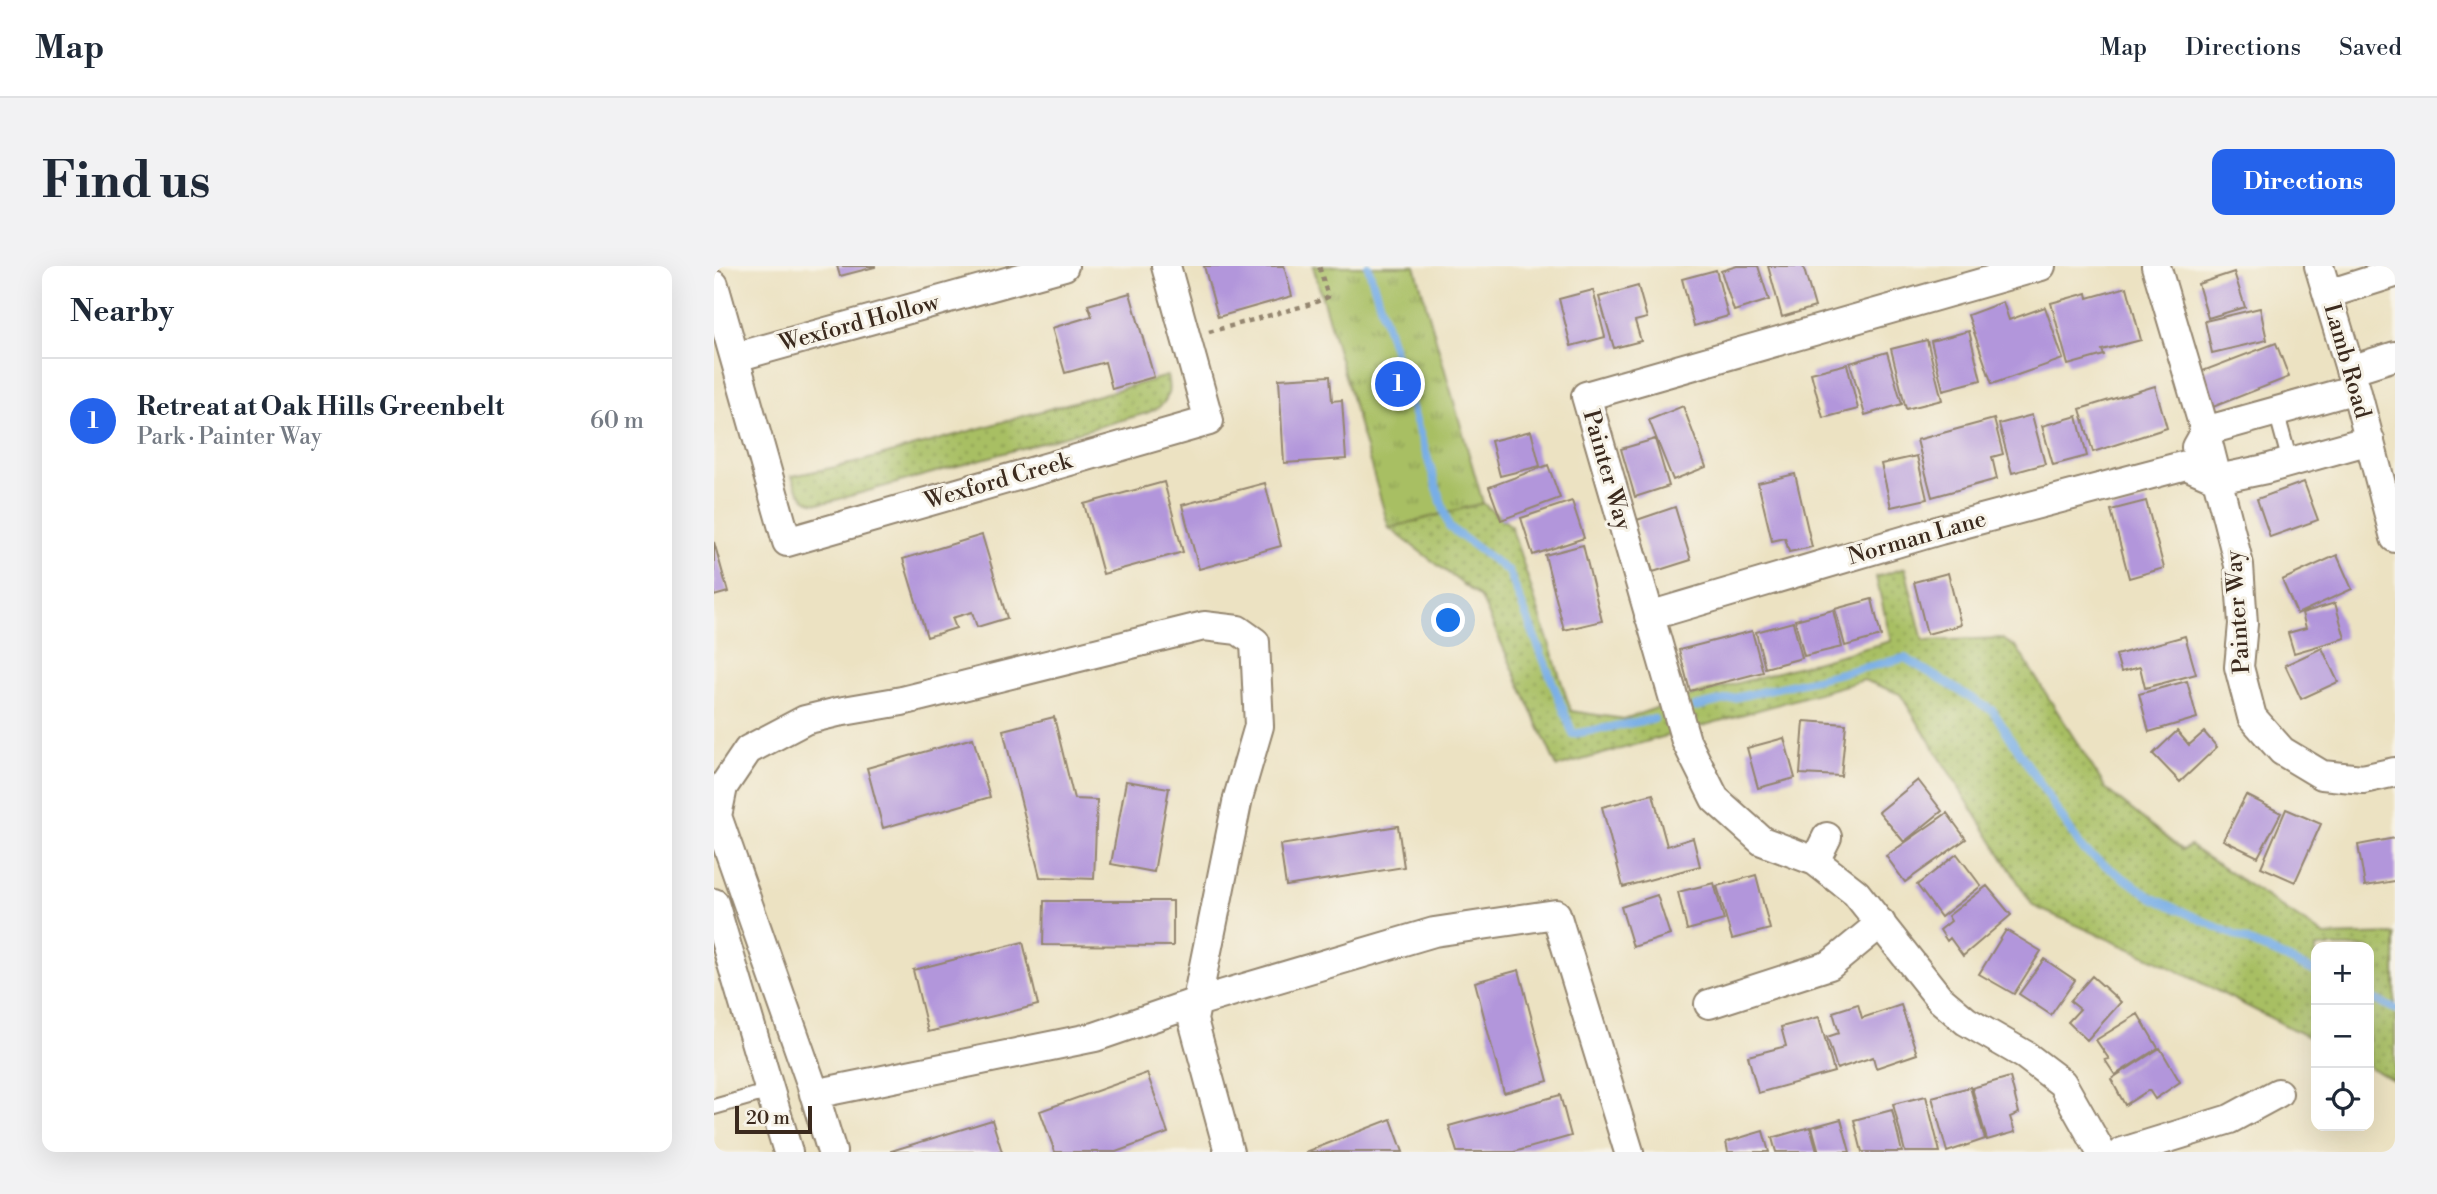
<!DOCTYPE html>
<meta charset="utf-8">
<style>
body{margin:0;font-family:"Libre Bodoni",serif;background:#f2f2f3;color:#1f2937}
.controls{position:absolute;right:21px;bottom:21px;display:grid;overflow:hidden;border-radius:14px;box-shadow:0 7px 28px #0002}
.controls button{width:63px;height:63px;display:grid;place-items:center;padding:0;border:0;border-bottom:2px solid #e0e1e3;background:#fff;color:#1f2937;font:35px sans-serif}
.scale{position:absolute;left:21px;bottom:18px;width:77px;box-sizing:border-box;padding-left:7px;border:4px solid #3b2a1e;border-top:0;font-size:19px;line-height:24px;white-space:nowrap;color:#3b2a1e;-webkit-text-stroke:5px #f7f3e8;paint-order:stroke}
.you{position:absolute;left:735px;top:355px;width:24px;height:24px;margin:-18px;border:5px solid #fff;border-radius:50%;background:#1a73e8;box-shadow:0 0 0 10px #1a73e833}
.badge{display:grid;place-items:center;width:46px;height:46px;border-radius:50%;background:#2563eb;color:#fff;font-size:23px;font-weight:700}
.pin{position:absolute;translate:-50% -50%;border:4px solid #fff;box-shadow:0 2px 7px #0006}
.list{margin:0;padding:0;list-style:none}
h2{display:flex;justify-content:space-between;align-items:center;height:91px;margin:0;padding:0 28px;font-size:30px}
h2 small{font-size:23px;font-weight:400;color:#747a83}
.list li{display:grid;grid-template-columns:46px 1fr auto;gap:21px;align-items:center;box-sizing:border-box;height:126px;padding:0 28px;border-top:2px solid #e0e1e3}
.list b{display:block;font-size:26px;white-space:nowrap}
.list p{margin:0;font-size:23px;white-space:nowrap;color:#747a83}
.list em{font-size:23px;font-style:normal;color:#747a83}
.icon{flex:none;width:38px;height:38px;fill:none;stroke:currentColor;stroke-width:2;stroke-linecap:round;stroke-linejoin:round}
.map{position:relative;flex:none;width:1681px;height:886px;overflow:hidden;border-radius:14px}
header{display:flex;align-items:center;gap:42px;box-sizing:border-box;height:98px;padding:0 35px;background:#fff;border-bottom:2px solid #e0e1e3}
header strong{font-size:33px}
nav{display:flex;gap:38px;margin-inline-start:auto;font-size:24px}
.intro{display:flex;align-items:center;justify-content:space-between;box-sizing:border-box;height:168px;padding:0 42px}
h1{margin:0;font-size:49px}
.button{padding:18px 32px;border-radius:14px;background:#2563eb;color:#fff;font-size:24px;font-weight:700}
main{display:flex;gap:42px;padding:0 42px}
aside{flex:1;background:#fff;border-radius:14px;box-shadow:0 7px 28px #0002}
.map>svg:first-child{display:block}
</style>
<header>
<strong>Map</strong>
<nav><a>Map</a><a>Directions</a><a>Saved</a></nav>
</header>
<div class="intro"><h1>Find us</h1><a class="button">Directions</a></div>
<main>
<aside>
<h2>Nearby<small></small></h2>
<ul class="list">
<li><span class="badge">1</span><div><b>Retreat at Oak Hills Greenbelt</b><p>Park · Painter Way</p></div><em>60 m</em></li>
</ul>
</aside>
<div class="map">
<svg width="1681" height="886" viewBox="0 0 1681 886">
<defs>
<pattern id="grass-dots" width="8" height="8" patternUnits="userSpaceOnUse" patternTransform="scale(1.75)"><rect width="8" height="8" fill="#a8bf64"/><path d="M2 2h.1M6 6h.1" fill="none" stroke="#8a9b52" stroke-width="1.8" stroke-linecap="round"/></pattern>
<pattern id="park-tufts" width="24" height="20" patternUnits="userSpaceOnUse" patternTransform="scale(1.75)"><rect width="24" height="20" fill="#a8bf64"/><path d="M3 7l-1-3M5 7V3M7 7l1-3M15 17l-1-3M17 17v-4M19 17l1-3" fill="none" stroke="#8a9b52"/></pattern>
</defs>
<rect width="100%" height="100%" fill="#f7f3e8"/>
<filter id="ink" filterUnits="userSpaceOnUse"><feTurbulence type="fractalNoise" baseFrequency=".0143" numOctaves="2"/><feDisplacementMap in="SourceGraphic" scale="14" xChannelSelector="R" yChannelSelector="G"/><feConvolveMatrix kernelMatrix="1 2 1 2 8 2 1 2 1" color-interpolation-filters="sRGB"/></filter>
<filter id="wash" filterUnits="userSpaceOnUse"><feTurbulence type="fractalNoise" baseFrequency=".00686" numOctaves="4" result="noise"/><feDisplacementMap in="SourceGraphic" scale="28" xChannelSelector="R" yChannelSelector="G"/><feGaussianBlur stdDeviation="1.57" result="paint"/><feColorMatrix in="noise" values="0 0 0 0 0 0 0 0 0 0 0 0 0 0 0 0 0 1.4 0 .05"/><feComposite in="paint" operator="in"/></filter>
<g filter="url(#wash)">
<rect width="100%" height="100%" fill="#ece2c2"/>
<!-- grass -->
<path fill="url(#grass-dots)" stroke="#727441" stroke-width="2" d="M453,110C458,130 452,140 433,147L136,230C106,238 90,246 78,210L141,197Z
M769,237L797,260L857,445L910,453L980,429L1177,375L1162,311L1191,302L1209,375L1287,372L1303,382L1393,524L1468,584L1476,580L1611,670L1681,668V815L1655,801V681H1602V775L1444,695L1319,640L1186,428L1150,414L843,501L767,332L675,262Z"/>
<!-- park -->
<path fill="url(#park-tufts)" stroke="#727441" stroke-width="2" d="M599,0H701L769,237L675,262Z"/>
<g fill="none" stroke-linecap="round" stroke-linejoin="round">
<!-- stream -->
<path stroke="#78aee6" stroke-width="8" d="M654,0L735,261L795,306L859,468L940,453
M981,441L1191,392L1279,445L1369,584L1439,632L1602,706
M1655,731L1681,743"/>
</g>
<g id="blocks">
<!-- building -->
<path fill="#b296db" d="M123,0H161V1L126,10Z
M490,0H570L578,30L504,51Z
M1023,0H1044L1055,34L1020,45L1007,5Z
M1054,0H1089L1101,41L1068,51Z
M1002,4L1014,50L980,60L968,13Z
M1520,6L1531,41L1494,52L1484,18Z
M924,20L933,52L921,55L927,75L900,82L885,31Z
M1413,21L1427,74L1388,84L1390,89L1354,99L1337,37L1373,27L1374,32Z
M879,24L891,71L857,80L845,33Z
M416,27L440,111L398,123L391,96L351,107L338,62L378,50L374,39Z
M1289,36L1295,54L1331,41L1349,93L1278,118L1254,49Z
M1546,42L1553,74L1498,87L1491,55Z
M1255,65L1267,114L1229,124L1217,75Z
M1213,74L1228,134L1192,143L1177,83Z
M1562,77L1575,111L1499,141L1486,106Z
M1173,86L1188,138L1151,149L1136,97Z
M1133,98L1144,143L1109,152L1097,107Z
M616,110L618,135L628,134L632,193L570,197L565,113Z
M1441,120L1453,162L1379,186L1366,143Z
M969,140L992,201L959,214L935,154Z
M1318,149L1331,198L1298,207L1285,158Z
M1363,150L1373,190L1339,199L1328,160Z
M1280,153L1289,188L1278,191L1283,213L1218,231L1203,174Z
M817,165L826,200L786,210L777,175Z
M941,173L955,220L921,231L907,183Z
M1203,190L1213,233L1177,241L1167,198Z
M834,199L846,232L787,254L775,221Z
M1081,208L1098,281L1075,286L1071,272L1058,275L1044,217Z
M450,216L469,286L389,308L370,238Z
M1590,216L1604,254L1556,271L1543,233Z
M551,217L567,280L485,303L468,239Z
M858,235L870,272L819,289L807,252Z
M1432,235L1450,302L1415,312L1397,244Z
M961,241L977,294L939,306L923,254Z
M268,269L293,352L263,361L258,346L238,352L242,362L213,371L189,293Z
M0,276L14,326L0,330Z
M869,279L888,355L850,364L831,289Z
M1623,289L1638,323L1583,348L1568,314Z
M1234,307L1247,359L1213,368L1200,316Z
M1158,333L1167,370L1131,380L1121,343Z
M1621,337L1631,372L1580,387L1574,367L1592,362L1588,347Z
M1119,344L1128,381L1090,390L1081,354Z
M1079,356L1088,392L1051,402L1042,366Z
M1038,365L1049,406L976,425L965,384Z
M1471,370L1482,408L1431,422L1426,401L1407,406L1402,389Z
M1608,382L1624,416L1587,433L1571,399Z
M1473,415L1483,452L1435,466L1425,428Z
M340,451L360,533L383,534L380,613L326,611L289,464Z
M1090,455L1132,458L1127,510L1086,508Z
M1463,465L1475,479L1490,466L1503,481L1466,516L1439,488Z
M259,472L276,531L169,562L153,502Z
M1070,472L1081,512L1044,522L1033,482Z
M1204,514L1228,545L1190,576L1165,546Z
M412,515L455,522L440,606L397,598Z
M939,528L953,580L979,572L986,600L909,621L888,541Z
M1532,529L1567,547L1544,591L1509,574Z
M1572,543L1607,558L1581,616L1547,601Z
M1233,547L1252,573L1191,616L1172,590Z
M684,560L690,601L572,620L566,579Z
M1681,572V615L1651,620L1644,579Z
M1243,588L1267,620L1227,651L1203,619Z
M1042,609L1056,663L1018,673L1003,620Z
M1000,617L1010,654L973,664L964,626Z
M1273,620L1297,649L1249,690L1236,672L1233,675L1226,664L1237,655L1234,650Z
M943,629L956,669L919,681L907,641Z
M330,635H459V680L329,679Z
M1292,664L1327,685L1300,728L1265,708Z
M309,676L324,739L214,766L199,704Z
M1330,693L1361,714L1337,749L1305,728Z
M805,704L834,815L790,827L761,716Z
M1378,710L1407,736L1373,774L1354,756L1366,743L1356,735Z
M1144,738L1148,752L1187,739L1203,788L1162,802L1159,791L1123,803L1113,771L1125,767L1119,746Z
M1424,748L1444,782L1401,809L1391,794L1395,793L1382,774Z
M1105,751L1120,806L1044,827L1034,790L1072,780L1067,761Z
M1446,782L1466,816L1441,833L1435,824L1411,839L1397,813Z
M433,807L454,867L402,886H341L326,845Z
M1296,811L1305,847L1296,851L1301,866L1273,874L1258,822Z
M1256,821L1271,873L1233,886L1218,831Z
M846,829L857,870L800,886H743L735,860Z
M1212,830L1226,886H1191L1179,838Z
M1178,844L1188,886H1148L1140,854Z
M677,853L689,886H592Z
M1127,853L1136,886H1105L1098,861Z
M278,854L288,886H177V885Z
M1096,861L1103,886H1062L1058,872Z
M1049,865L1055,886H1014L1012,876Z"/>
</g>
</g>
<g filter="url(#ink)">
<use href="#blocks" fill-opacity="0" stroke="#948670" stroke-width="2"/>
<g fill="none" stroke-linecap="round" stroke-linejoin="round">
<!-- service casing -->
<g stroke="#948670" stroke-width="18">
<path id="service" d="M1562,145L1576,196
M0,841L56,825"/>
</g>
<!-- minor casing -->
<g stroke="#948670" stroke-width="32">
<path id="minor" d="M1327,0L872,130L972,475L1001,533L1048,575L1101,595L1142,627L1226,733L1252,755L1311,789L1348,817L1387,886
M1442,0L1491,165L1525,299L1529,358L1525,401L1538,451L1568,485L1608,509L1649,513L1681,506
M1605,0L1642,123L1681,272
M0,19L73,276L495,155L452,0
M1614,28L1681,7
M22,91L350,0
M1636,104L1681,90
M1482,181L1491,165L1642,123
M935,350L1226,264L1472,199L1504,213L1552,203L1656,174
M1101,595L1113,571
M0,637L74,886
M995,738L1116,699L1167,657
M100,828L381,771L483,736L720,666L842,648L915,886
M118,886L97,817L3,550L9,521L34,484L91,454L124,446L188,435L490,360L524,364L541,376L545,460L524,532L479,754L515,886
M1409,886L1516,853L1564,827"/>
</g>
<!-- path -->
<path stroke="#948670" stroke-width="4.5" stroke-dasharray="5 5" stroke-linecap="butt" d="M495,66L597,38L614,31L605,0"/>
<!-- service -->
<use href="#service" stroke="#fff" stroke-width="14"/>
<!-- minor -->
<use href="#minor" stroke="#fff" stroke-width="28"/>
</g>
</g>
<g text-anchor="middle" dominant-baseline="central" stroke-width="6" stroke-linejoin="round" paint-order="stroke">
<!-- street labels -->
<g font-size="23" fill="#3b2a1e" stroke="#f7f3e8">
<text transform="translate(145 57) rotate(-15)">Wexford Hollow</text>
<text transform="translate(1633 95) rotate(74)">Lamb Road</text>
<text transform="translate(893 204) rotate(74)">Painter Way</text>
<text transform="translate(284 215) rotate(-16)">Wexford Creek</text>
<text transform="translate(1203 272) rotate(-16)">Norman Lane</text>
<text transform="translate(1524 346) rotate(-94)">Painter Way</text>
</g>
</g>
</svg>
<div class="controls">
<button>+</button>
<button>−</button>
<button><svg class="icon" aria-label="locate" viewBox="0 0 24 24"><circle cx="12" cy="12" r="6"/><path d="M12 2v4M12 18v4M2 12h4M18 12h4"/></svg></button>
</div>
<div class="scale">20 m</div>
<div class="you"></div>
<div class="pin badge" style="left:684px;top:118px">1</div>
</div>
</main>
